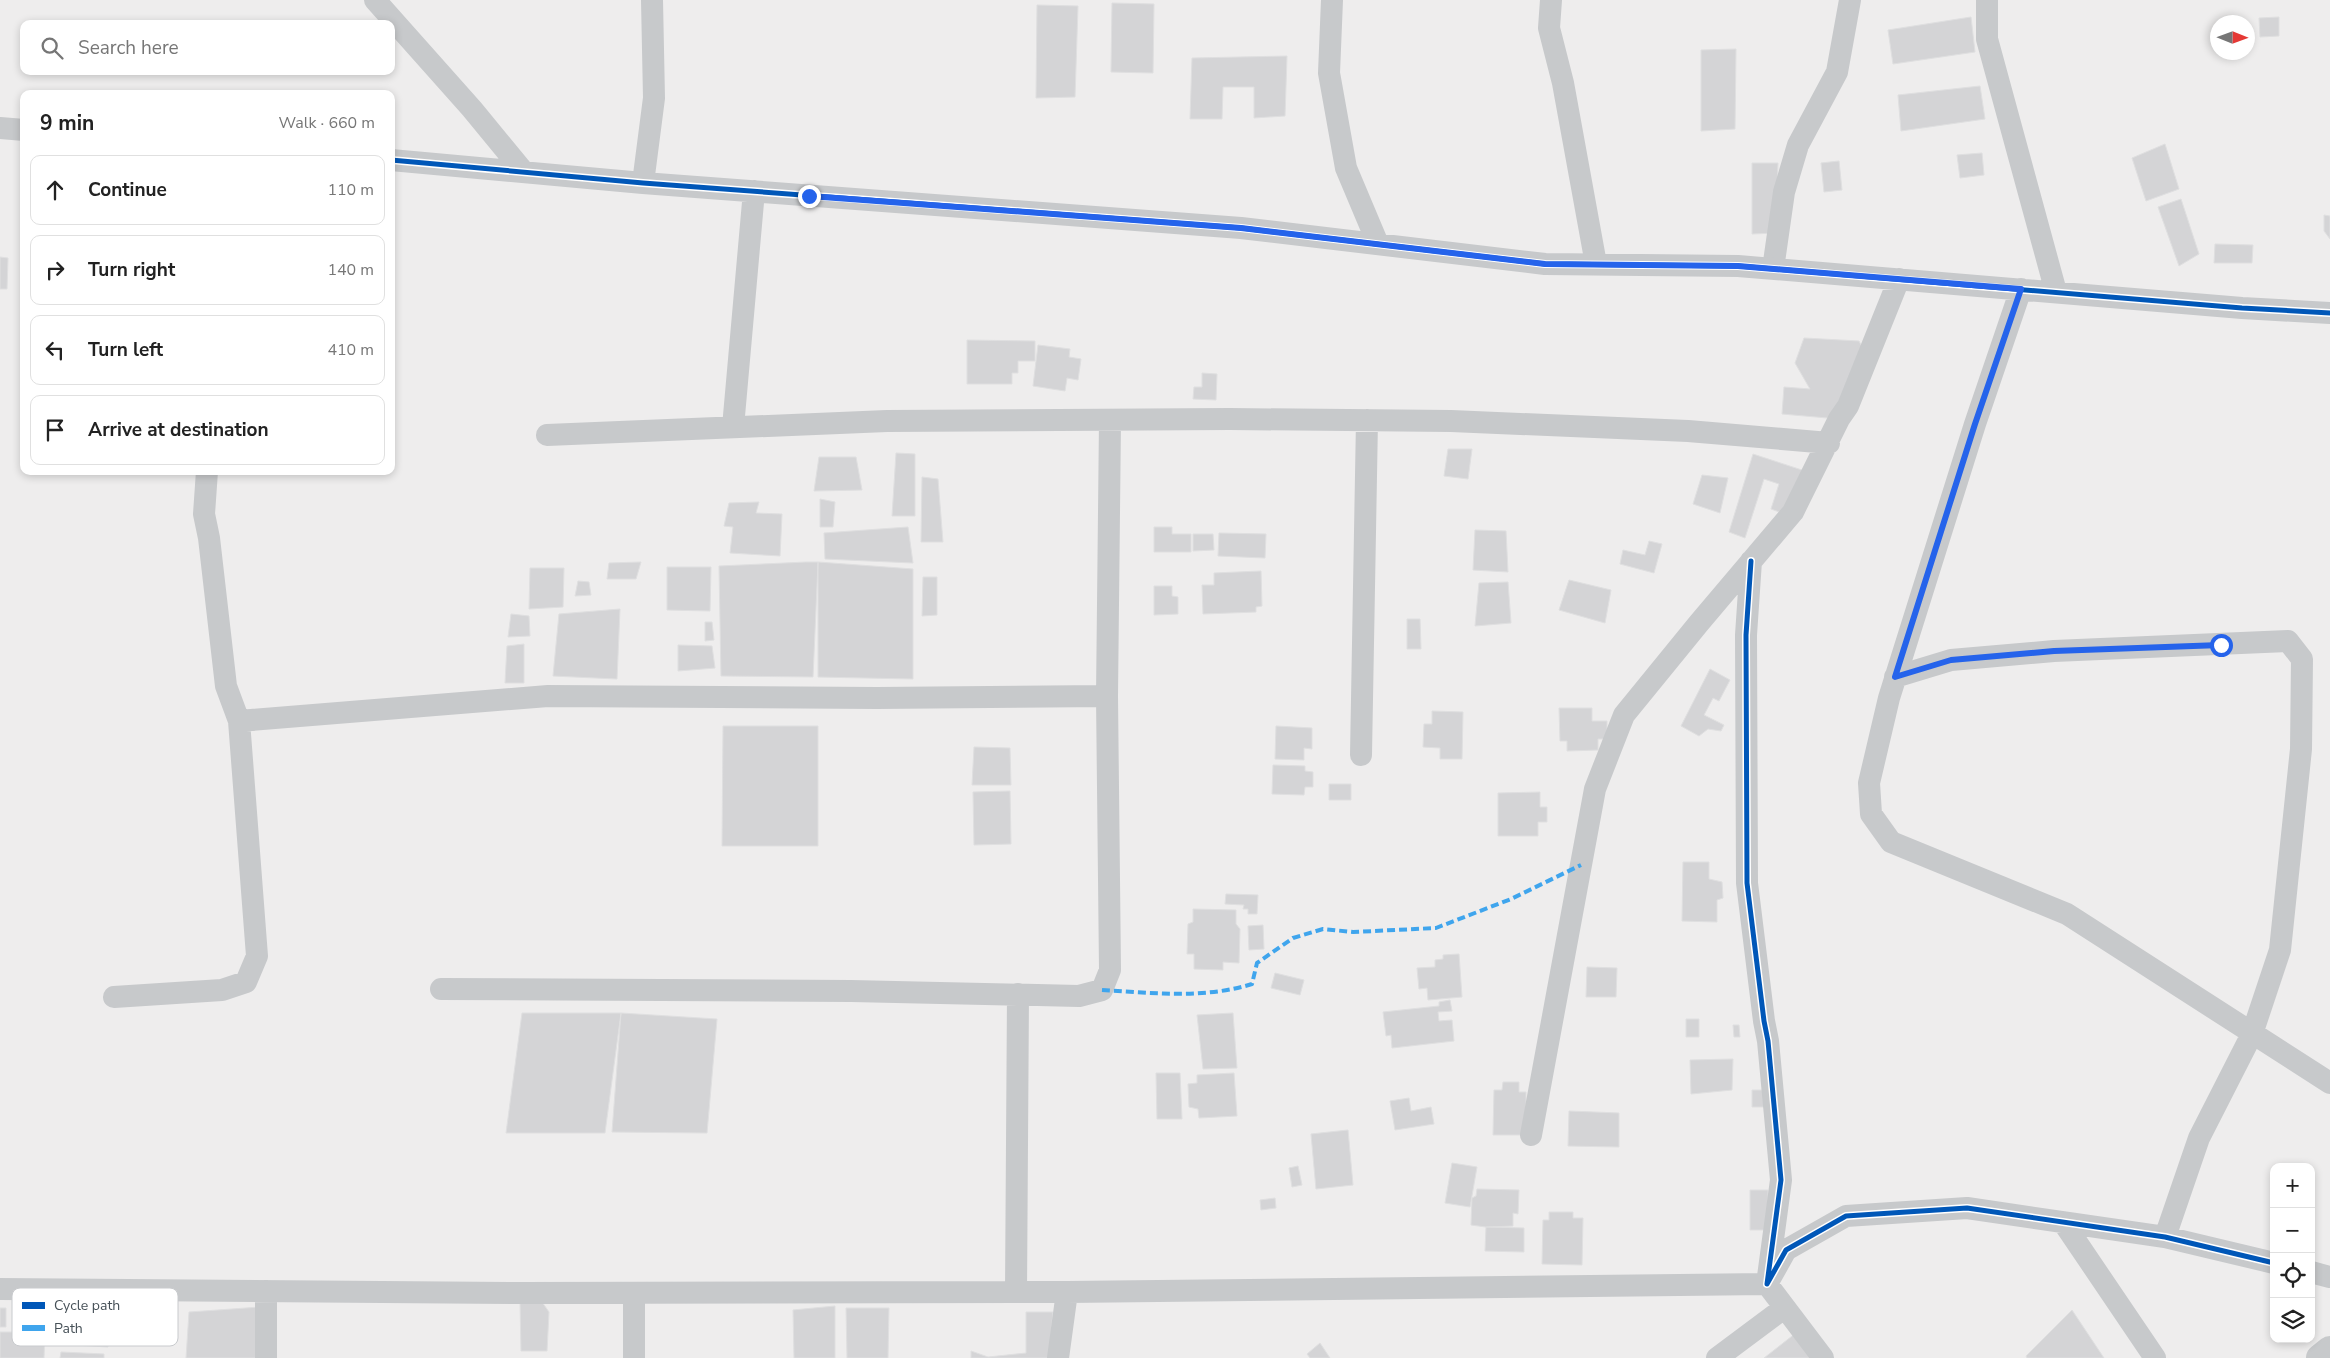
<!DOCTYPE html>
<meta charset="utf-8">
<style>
body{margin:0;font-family:"Nunito Sans",sans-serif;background:#f6f6f6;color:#222}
.controls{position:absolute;right:15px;bottom:15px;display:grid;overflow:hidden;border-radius:10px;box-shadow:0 2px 8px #0003}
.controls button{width:45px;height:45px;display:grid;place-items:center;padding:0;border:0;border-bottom:1px solid #e0e0e0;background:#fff;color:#222;font:25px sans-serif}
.compass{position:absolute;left:2210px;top:15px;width:45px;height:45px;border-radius:50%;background:#fff;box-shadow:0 2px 8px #0003;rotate:91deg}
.stop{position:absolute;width:15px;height:15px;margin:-11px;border:4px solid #2563eb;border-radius:50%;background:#fff}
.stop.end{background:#2563eb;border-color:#fff;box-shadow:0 1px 5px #0008}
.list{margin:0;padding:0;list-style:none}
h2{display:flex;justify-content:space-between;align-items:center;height:65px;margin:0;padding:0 20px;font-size:21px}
h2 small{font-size:16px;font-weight:400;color:#767676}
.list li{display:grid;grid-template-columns:32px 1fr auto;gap:15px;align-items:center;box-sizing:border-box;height:70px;margin:0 10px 10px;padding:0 10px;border:1px solid #e0e0e0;border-radius:10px}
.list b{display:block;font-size:19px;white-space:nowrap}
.list em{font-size:16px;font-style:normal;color:#767676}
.icon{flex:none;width:28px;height:28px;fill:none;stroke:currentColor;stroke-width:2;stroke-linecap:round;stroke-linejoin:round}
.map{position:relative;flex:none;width:2330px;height:1358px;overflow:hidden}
.search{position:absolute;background:#fff;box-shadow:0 2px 8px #0003;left:20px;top:20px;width:375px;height:55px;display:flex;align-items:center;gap:12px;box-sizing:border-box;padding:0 18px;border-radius:10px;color:#767676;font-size:19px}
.panel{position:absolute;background:#fff;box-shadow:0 2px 8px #0003;left:20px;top:90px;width:375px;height:385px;border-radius:10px}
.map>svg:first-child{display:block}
</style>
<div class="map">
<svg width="2330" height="1358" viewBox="0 0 2330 1358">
<rect width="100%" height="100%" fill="#eeeded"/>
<!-- building -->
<path fill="#d4d4d6" stroke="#dfdfe0" d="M1112,3L1154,4L1153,73L1111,72Z
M1037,5L1078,6L1075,97L1036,98Z
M1971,17L1975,52L1893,64L1888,30Z
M2279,17V36L2260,37L2259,18Z
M1736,49L1735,129L1701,131V50Z
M1287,56L1285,116L1254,118V87H1223L1222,119H1190L1192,58Z
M1980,86L1985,119L1901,131L1898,95Z
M2165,144L2179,189L2146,201L2132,158Z
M1982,153L1984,175L1960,178L1957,155Z
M1839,161L1842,190L1824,192L1821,163Z
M1752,163H1778L1775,233L1752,234Z
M2181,199L2199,254L2179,266L2158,207Z
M2324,215L2330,216V239L2324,231Z
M2215,244L2253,245L2252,263H2214Z
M0,257L8,258L7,289H0Z
M1804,338L1859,341L1863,349L1839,419L1782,414L1784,387L1810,389L1795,363Z
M967,340L1035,341V361H1018V373H1012V384H967Z
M1038,345L1070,349L1069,357L1081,359L1078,380L1067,378L1065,391L1033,386Z
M1202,373L1217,374L1216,400L1193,399L1194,387H1202Z
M1448,449H1472L1468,479L1444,476Z
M896,453L915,454V516H892Z
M1753,454L1805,471L1790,516L1771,509L1779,484L1764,479L1745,538L1729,532Z
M819,457H856L862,490L814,491Z
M1702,475L1728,478L1720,513L1693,504Z
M922,477L938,479L943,542H921Z
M820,499L835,502L833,527H820Z
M759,502L756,513L782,514L780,556L730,553L733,527L724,526L729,503Z
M908,527L913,563L825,559L824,533Z
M1154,527H1172V534H1191V552H1154Z
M1475,530L1506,531L1508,572L1473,570Z
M1219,533L1266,534L1265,558L1218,556Z
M1193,534H1213L1214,550L1193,551Z
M1649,541L1662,544L1654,573L1620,564L1623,550L1645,555Z
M641,562L636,579H607L609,563Z
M806,562H818L813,677L721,676L719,566Z
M818,562L913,569V679L818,677Z
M667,567H711L710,611L667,610Z
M530,568H564L563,607L529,609Z
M1261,571L1262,606L1256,607V612L1203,614L1202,585H1214V573Z
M923,577H937V615L922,616Z
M1569,580L1611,590L1605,623L1559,610Z
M578,581L589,582L591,595L575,596Z
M1508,582L1511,623L1475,626L1479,583Z
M1154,586H1172V596L1178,597V614L1154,615Z
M620,609L617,679L553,676L559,614Z
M511,614L529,616L530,636L508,637Z
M1407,619H1420L1421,649H1407Z
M705,622H712L714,640L705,641Z
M524,644V683H505L507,646Z
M678,645L712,646L715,668L678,671Z
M1710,669L1730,680L1719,701L1713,698L1704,715L1724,725L1721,731L1708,729L1699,736L1681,726Z
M1559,708H1592V721H1607V739H1598V750L1567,751V741H1560Z
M1432,711L1463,712L1462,759H1440V748L1423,747L1424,724H1432Z
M723,726H818V846H722Z
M1276,726L1312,728V749L1304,748V760L1275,759Z
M974,747L1010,748L1011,785H972Z
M1273,765L1305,766V771L1313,772V787H1305L1304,795L1272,794Z
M1329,784H1351V800H1329Z
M1010,791L1011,844L974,845L973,792Z
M1540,792V807H1547V822H1538V836H1498V793Z
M1683,862H1709V879L1722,882L1723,898L1717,900V922L1682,921Z
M1226,894L1258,895L1257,914H1248V909H1243L1244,905L1225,904Z
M1193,909L1236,910V924L1240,929L1239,963L1223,962V970L1194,969V954H1187L1188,924L1193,922Z
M1263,925L1264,949L1249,950L1248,926Z
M1459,954L1462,997L1428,1000L1427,988L1419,989L1417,968L1435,967V960L1443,959V955Z
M1587,967L1617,968L1616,997H1586Z
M1275,973L1304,980L1300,995L1271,988Z
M1450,1000L1452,1011L1438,1012L1439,1021L1452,1020L1454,1041L1392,1048L1391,1035L1386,1036L1383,1012L1439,1006V1002Z
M522,1013H621L605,1133H506Z
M621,1013L717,1019L707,1133L612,1132Z
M1233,1013L1237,1068L1203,1069L1197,1015Z
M1686,1019H1699V1037H1686Z
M1733,1025H1739L1740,1037H1734Z
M1733,1059L1732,1090L1691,1094L1690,1060Z
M1156,1073H1180L1182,1119H1157Z
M1234,1073L1237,1116L1199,1118L1198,1109L1189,1107L1188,1084L1197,1083V1075Z
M1503,1082H1519V1092H1526V1115L1531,1135H1493L1494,1090H1502Z
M1752,1090H1771V1107H1752Z
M1409,1098L1411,1111L1431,1107L1434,1124L1395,1130L1390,1101Z
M1569,1111L1619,1113V1147L1568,1146Z
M1348,1130L1353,1185L1316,1189L1311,1134Z
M1452,1163L1477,1167L1470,1207L1445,1203Z
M1298,1166L1302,1185L1292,1187L1289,1168Z
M1477,1189L1519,1190L1518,1214L1513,1213V1226L1486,1227L1471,1225L1472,1198L1476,1196Z
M1750,1190H1768V1230H1750Z
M1275,1198L1276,1208L1261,1210L1260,1200Z
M1549,1212H1573V1218H1583L1582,1265L1542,1264L1543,1220H1549Z
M1486,1227L1524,1228V1252L1485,1251Z
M520,1301L542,1302L549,1312L547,1351H521Z
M108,1304V1347L58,1344L61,1307Z
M835,1306V1358H794L793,1310Z
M260,1307L258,1358H186L189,1312Z
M0,1308H6V1327H0Z
M846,1308H889L888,1358H847Z
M2072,1310L2104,1358H2027L2026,1356Z
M1026,1312H1053L1049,1358H971V1351L988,1357L1026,1353Z
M1801,1329L1813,1358H1764Z
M0,1332H45L44,1358H0Z
M1320,1343L1330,1358H1310L1307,1354Z
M61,1352L104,1354V1358H60Z"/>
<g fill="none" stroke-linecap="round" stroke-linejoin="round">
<!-- street -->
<path stroke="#c7c9cb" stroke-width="22" d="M375,0L472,109L523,171
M1332,0L1329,73L1346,168L1378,244
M1551,0L1549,28L1563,83L1596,264
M1987,0V39L2056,292
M0,128L24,130
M391,160L643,183L1241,228L1545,264L1738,266L2242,308L2330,313
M643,183L654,98L652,0
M1773,269L1784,192L1798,145L1837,72L1850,0
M2021,289L1975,424L1889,698L1869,783L1871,814L1891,842L2067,914L2330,1083
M733,427L754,191
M547,435L887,421L1230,419L1451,421L1688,431L1829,443
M1751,561L1746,635L1747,883L1764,1021L1768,1041L1781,1180L1767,1284L1786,1250L1846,1216L1967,1208L2165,1237L2274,1263
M1895,677L1951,660L2054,651L2288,641L2302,659L2301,749L2280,950L2252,1034L2199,1138L2165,1237
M239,721L548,696L877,698L1107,696
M1361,755L1367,420
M441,989L851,991L1079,996L1102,990L1110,970L1107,696L1110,420
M114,997L222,990L246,982L257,956L239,721L226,686L209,538L204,514L207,471
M1531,1135L1595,789L1624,715L1699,623L1793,512L1839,419L1848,406L1899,279
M2063,1222L2155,1358
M2311,1272L2330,1277
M0,1289L522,1293L1067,1292
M266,1291V1358
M1016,1292L1018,994
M634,1358V1293
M1058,1358L1067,1292L1767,1284L1823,1358
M1717,1358L1784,1308"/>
<!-- secondary -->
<path stroke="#c7c9cb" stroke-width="28" d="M2320,1358L2330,1350"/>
<!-- quiet -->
<path stroke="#3fa5ed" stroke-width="4" stroke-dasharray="8 4" stroke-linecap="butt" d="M1102,990C1151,993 1205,999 1252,984L1257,963L1293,938L1323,929L1353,932L1436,928L1511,899L1581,865"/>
<!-- cycleway casing -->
<g stroke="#fff" stroke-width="8">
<path id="cycleway" d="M391,160L643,183L1241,228L1545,264L1738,266L2242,308L2330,313
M1751,561L1746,635L1747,883L1764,1021L1768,1041L1781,1180L1767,1284L1786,1250L1846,1216L1967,1208L2165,1237L2274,1263"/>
</g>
<!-- cycleway -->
<use href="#cycleway" stroke="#0057b8" stroke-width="5"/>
</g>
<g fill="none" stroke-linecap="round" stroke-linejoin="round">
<!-- route -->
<path stroke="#2563eb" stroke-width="6" d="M809,196L1241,228L1545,264L1738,266L2021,289L1975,424L1895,677L1951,660L2054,651L2221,645"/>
</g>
<!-- legend -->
<rect x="12" y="1288" width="166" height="58" rx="8" fill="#fff" stroke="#c8cacd" stroke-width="1"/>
<rect x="22" y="1302" width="23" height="7" fill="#0057b8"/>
<rect x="22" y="1325" width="23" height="6" fill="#3fa5ed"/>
<g font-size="14" fill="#465057">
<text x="54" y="1310">Cycle path</text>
<text x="54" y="1333">Path</text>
</g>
</svg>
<div class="controls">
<button>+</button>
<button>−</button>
<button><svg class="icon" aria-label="locate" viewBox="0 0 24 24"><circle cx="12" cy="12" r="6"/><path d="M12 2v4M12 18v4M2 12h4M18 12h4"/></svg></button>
<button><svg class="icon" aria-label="layers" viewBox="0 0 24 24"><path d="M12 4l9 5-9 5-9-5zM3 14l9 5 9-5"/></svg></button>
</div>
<svg class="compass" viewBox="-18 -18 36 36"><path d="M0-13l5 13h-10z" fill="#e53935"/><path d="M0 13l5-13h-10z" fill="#767676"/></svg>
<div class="stop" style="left:2221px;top:645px"></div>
<div class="stop end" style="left:809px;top:196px"></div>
<div class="search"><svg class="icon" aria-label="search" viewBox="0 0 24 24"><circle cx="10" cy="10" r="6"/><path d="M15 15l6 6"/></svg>Search here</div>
<section class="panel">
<h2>9 min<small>Walk · 660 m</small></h2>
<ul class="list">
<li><svg class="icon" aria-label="ahead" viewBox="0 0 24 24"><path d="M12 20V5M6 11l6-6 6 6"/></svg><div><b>Continue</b></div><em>110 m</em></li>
<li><svg class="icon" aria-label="right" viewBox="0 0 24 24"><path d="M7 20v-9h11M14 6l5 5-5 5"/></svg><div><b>Turn right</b></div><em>140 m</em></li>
<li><svg class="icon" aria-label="left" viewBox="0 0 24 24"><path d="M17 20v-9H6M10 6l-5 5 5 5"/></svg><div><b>Turn left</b></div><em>410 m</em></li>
<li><svg class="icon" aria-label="arrive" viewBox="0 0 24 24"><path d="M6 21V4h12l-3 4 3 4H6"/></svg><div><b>Arrive at destination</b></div></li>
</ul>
</section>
</div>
